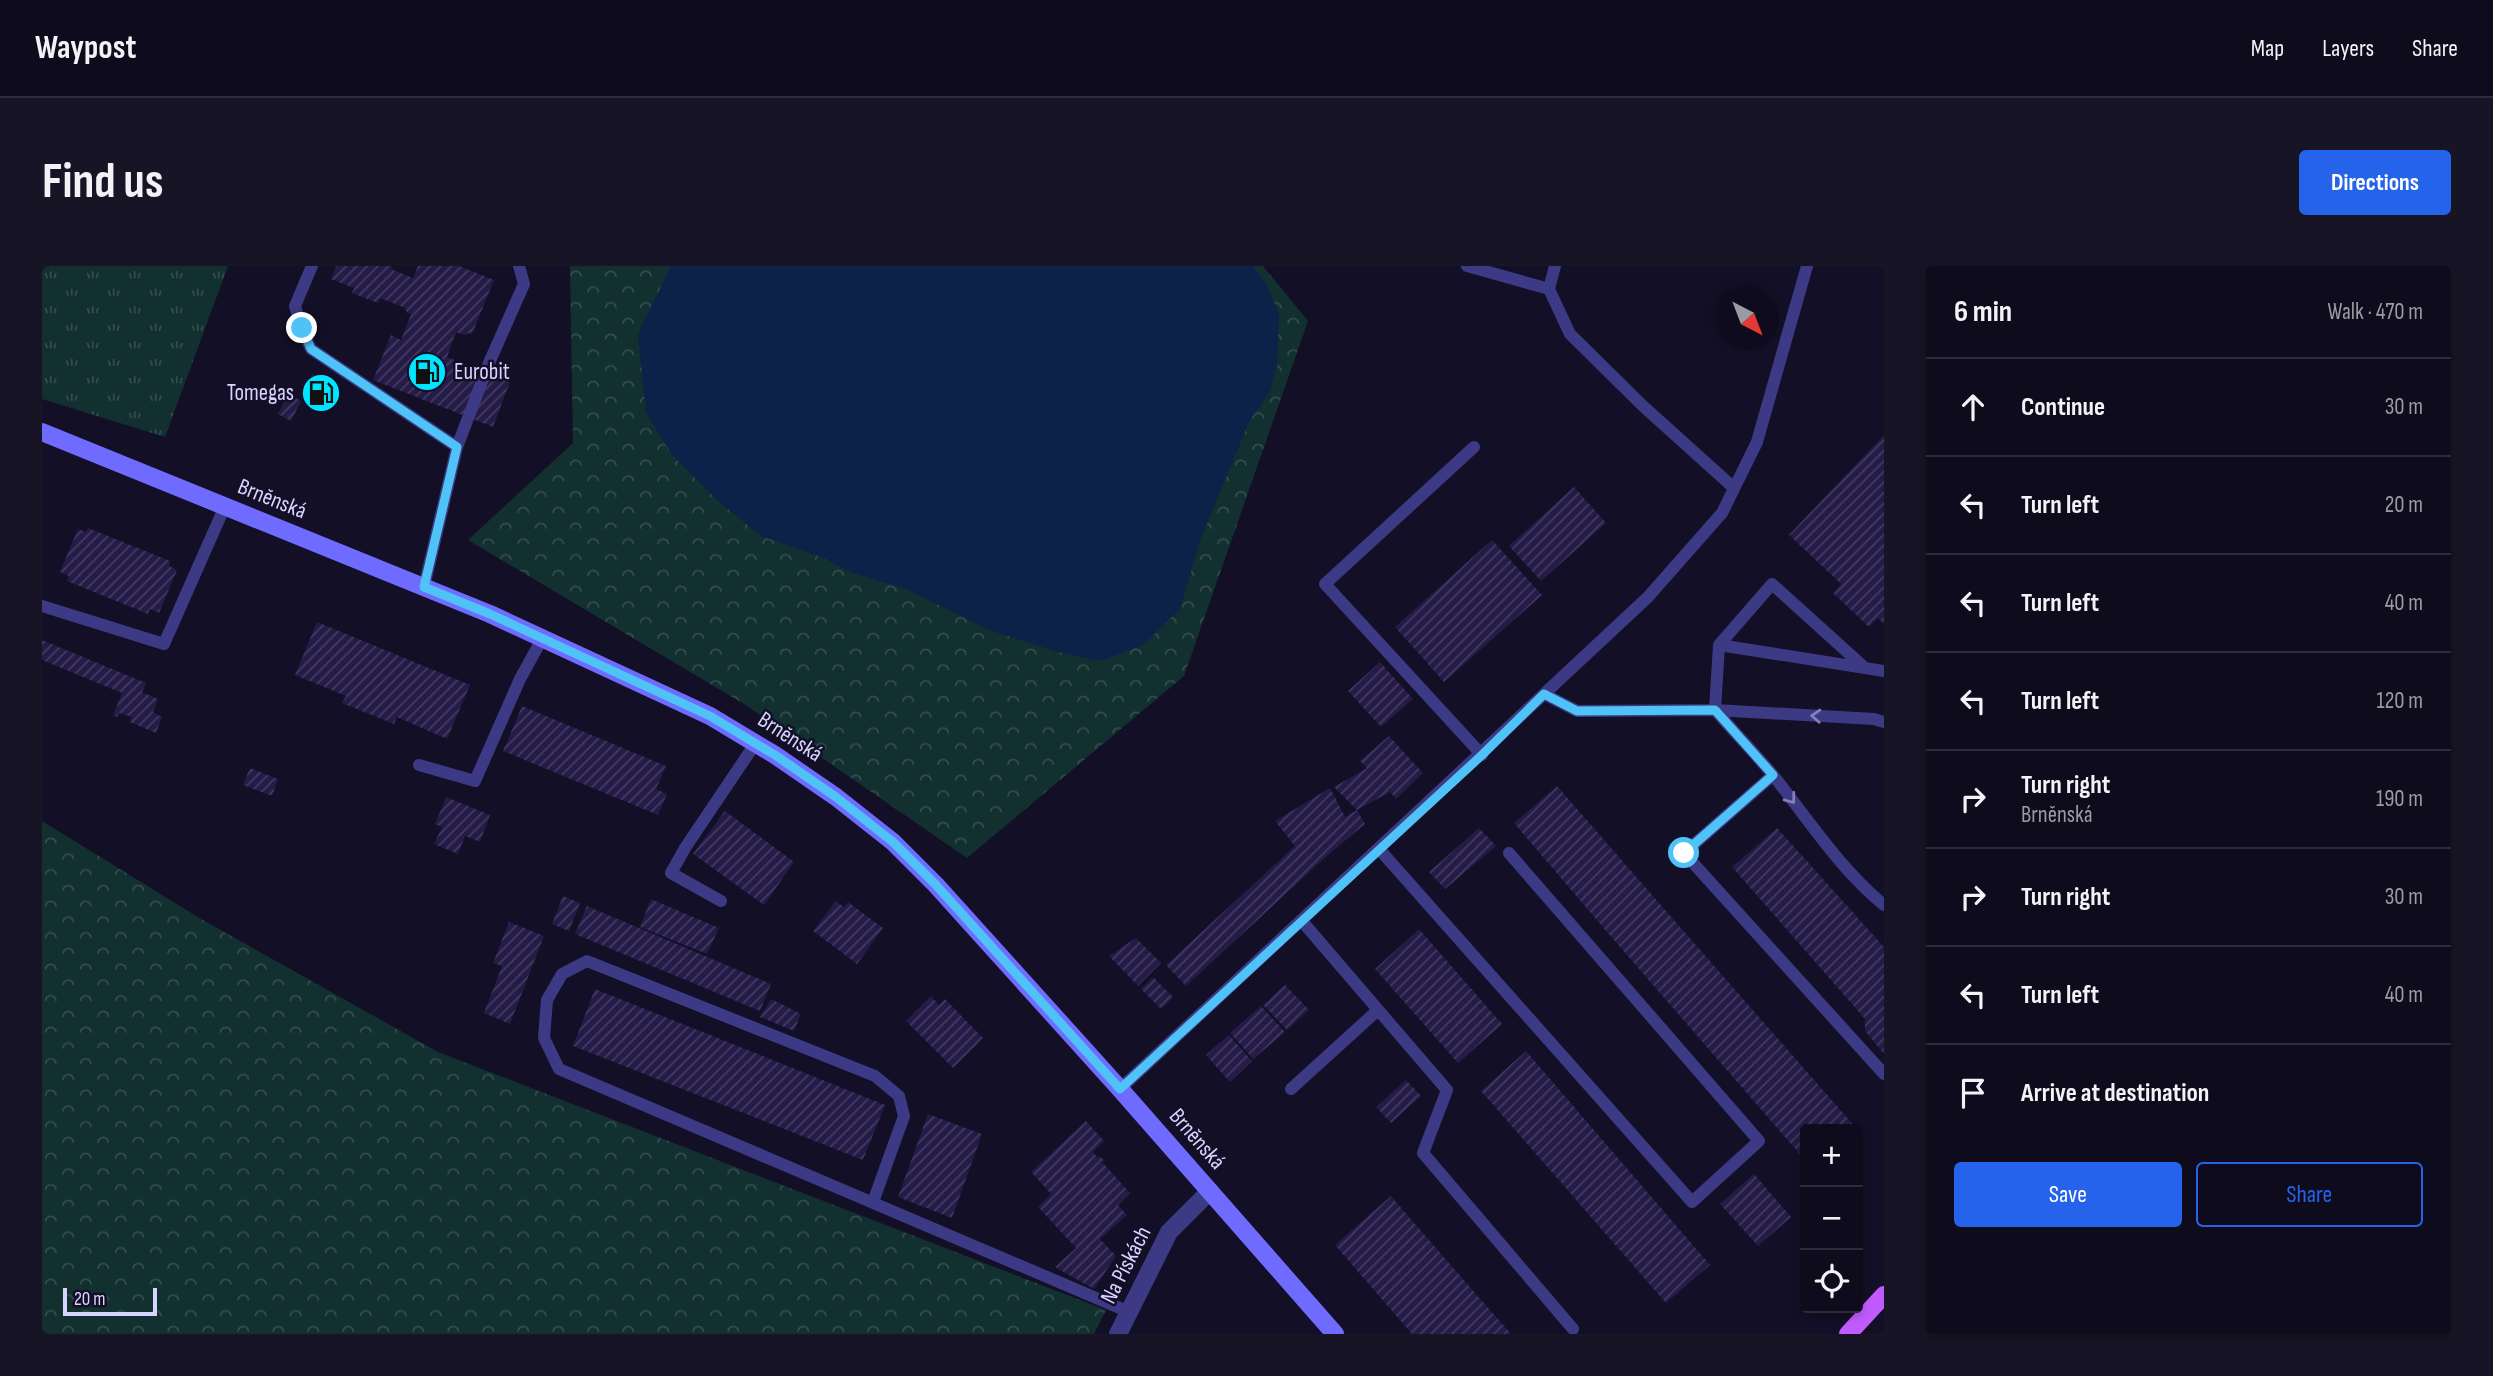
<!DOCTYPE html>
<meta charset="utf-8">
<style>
body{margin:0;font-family:"Sofia Sans Condensed",sans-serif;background:#171425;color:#f1f3f6}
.controls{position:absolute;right:21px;bottom:21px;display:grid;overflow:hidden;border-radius:7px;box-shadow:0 4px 10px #0003}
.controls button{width:63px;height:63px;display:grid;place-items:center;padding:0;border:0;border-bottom:2px solid #2e2b3b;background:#0e0b1c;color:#f1f3f6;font:35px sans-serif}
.compass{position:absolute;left:1674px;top:21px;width:63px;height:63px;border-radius:50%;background:#0e0b1c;box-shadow:0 4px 10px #0003;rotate:138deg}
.scale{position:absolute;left:21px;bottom:18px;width:94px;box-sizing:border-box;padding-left:7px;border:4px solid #d9d4ff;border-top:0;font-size:19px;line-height:24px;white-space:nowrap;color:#d9d4ff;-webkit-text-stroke:5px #130f26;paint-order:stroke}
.stop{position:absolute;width:21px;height:21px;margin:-16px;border:5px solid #4fc3f7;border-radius:50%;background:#fff}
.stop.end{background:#4fc3f7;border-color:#fff;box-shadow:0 2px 7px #0008}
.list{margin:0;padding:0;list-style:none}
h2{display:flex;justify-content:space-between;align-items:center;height:91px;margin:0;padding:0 28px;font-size:30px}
h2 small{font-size:23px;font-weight:400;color:#9b9ba3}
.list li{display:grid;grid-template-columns:46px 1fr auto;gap:21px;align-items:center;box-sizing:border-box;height:98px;padding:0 28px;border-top:2px solid #2e2b3b}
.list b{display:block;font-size:26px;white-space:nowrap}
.list p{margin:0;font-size:23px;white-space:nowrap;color:#9b9ba3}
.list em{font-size:23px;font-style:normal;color:#9b9ba3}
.actions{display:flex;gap:14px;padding:21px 28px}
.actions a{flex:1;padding:16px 0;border:2px solid #2563eb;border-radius:7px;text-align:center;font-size:24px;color:#2563eb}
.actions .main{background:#2563eb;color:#fff}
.icon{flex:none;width:38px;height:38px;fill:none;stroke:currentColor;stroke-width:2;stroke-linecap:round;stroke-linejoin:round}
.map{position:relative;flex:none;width:1842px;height:1068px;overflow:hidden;border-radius:7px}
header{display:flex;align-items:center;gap:42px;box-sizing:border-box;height:98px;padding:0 35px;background:#0e0b1c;border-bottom:2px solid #2e2b3b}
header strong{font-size:33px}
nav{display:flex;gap:38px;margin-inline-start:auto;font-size:24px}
.intro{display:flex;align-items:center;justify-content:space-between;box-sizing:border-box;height:168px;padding:0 42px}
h1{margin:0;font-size:49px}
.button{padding:18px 32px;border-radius:7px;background:#2563eb;color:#fff;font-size:24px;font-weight:700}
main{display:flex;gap:42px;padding:0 42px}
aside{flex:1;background:#0e0b1c;border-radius:7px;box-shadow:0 4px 10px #0003}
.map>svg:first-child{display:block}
</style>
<header>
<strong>Waypost</strong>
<nav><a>Map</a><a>Layers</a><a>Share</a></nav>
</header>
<div class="intro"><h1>Find us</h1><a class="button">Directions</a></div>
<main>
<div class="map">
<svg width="1842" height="1068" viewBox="0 0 1842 1068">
<defs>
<pattern id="grass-tufts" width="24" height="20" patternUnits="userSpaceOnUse" patternTransform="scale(1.75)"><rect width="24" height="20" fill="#12302f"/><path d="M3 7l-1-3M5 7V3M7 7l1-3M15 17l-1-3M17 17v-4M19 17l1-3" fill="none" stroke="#344d4e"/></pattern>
<pattern id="forest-crowns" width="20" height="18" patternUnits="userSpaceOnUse" patternTransform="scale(1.75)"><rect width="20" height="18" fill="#12302f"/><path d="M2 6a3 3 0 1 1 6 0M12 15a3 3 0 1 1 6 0" fill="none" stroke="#344d4e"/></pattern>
<pattern id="building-hatch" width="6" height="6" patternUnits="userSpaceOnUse" patternTransform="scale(1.75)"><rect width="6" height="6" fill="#241b47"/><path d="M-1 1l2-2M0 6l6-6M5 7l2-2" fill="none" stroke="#433b63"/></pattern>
</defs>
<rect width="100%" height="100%" fill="#130f26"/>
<!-- grass -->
<path fill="url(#grass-tufts)" d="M0,0H186L123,171L0,133Z"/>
<!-- forest -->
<path fill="url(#forest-crowns)" d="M528,0H1221L1266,55L1142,410L925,592L702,438L426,274L531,177Z
M0,555L159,653L396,786L1064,1044L1052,1068H0Z"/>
<!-- water -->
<path fill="#0c2248" d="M629,0H1211L1224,18L1237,48L1235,100L1228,125L1207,156L1158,274L1138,343L1101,379L1058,395L1017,386L950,365L864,323L808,306L779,291L719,270L676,235L630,189L604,146L596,68Z"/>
<!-- building -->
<path fill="url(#building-hatch)" d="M294,0H350L349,3L371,12L376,0H417L452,14L430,68L427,67L422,69L414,66L405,91L468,116L451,161L331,114L349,69L359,74L369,48L365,47L363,42L338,32L336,37L310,27L312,22L289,13Z
M275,120L288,128L283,136L270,129Z
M246,128L259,135L249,155L236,148Z
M1842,169V358L1836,352L1827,361L1791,327L1799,318L1747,269Z
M1532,221L1564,257L1499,315L1467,280Z
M46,262L128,295L127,300L135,304L117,347L108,343L106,348L25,315L27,310L18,306L36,263L44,266Z
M1450,274L1500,329L1402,416L1353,361Z
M275,356L428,419L405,473L355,451L352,458L300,437L304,430L253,409Z
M0,374L104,417L100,426L116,433L111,446L120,451L114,467L88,456L90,451L77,447L75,451L71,450L80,427L0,394Z
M1338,396L1371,433L1339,461L1306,425Z
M480,440L624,500L614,523L625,528L616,549L461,485Z
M1347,470L1381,507L1354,533L1348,526L1315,544L1292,521L1325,502L1318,495Z
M208,502L236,513L230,530L201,519Z
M1515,520L1631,653L1815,863H1763V894L1565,666L1472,557Z
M1288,522L1303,551L1315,544L1323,558L1287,588L1144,720L1124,699L1253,580L1233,555Z
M404,531L448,549L438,576L423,570L416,588L392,578L400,561L393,558Z
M683,545L752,596L722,639L651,588Z
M1437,562L1454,580L1403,623L1387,606Z
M1735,562L1842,681V788L1823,765V753L1690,601Z
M521,630L538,637L527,665L510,658Z
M609,633L677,662L665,688L598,661Z
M794,635L802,641L806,636L841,662L815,698L771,665Z
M545,640L729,718L718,745L533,668Z
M467,656L502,670L468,758L442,747L460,700L451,697Z
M1377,663L1460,758L1416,797L1333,703Z
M1094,672L1119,697L1096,720L1067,690Z
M1111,711L1131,731L1119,743L1099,723Z
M1243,719L1267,744L1245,764L1221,739Z
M553,723L843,839L821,894L531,780Z
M889,730L897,739L903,733L941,772L911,802L864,755Z
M729,733L759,748L752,765L718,751Z
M1219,740L1243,766L1211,793L1188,767Z
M1187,769L1210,795L1188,816L1164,789Z
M1484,785L1668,999L1624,1037L1439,825Z
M1364,814L1379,830L1349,857L1334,841Z
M886,848L940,868L910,952L856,931Z
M1044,855L1062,875L1051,886L1056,892L1058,890L1062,895L1060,896L1088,927L1076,939L1085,949L1058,973L1074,990L1052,1023L1013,1001L1034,982L996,941L1009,928L989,906Z
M1712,908L1749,951L1716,980L1678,938Z
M1349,930L1379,965L1469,1068H1370L1293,979Z"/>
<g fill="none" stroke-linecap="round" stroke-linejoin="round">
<!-- service -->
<path stroke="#3d3a85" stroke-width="12" d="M270,0L253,40L260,63L269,83L415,181
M1425,0L1507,23
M1513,0L1507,23L1528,68L1601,140L1692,222
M1432,181L1283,318L1440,489
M382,321L415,181L447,97L482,18L477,0
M0,340L122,378L183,240
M1677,379L1730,318L1823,402
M1842,405L1677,379L1673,444C1693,467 1715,489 1734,513C1768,556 1799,604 1842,639
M1502,428L1606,331L1680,247L1715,176L1765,0
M377,499L433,515L478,413L500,373
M1731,509L1642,587L1842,808
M1337,583L1650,936L1717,875L1467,587
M679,635L629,607L643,582L713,478
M1259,654L1405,824L1381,887L1531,1063
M1078,823L1502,428L1535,445L1673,444L1832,453L1842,456
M1249,823L1336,744
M831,936L862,850L857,830L833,810L545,695L520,708L505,734L502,772L517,803L1087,1046"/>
<!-- minor -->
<path stroke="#3d3a85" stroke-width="18" d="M1076,1068L1127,966L1168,925"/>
<!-- secondary -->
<path stroke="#6f6bff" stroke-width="18" d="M0,166L448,348L668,450L733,489L794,531L851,576L894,619L1078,823L1293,1068"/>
<!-- primary -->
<path stroke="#c25bff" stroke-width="18" d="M1806,1068L1842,1029"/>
</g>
<!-- one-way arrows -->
<defs><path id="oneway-chevron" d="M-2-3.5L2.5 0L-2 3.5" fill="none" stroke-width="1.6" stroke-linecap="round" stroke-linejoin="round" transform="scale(1.75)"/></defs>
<g stroke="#837fbc">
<use href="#oneway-chevron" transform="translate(1774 450) rotate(-177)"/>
<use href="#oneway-chevron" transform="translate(1749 533) rotate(53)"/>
</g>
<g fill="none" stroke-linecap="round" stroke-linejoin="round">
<!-- route -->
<path stroke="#4fc3f7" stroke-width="9" d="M260,62L269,83L415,181L382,321L448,348L668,450L733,489L794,531L851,576L894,619L1078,823L1440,489L1502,428L1535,445L1673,444L1731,509L1642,587"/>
</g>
<!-- icons -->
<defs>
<g id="fuel-disc" transform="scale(2.0125)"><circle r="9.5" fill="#00e5ff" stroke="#130f26"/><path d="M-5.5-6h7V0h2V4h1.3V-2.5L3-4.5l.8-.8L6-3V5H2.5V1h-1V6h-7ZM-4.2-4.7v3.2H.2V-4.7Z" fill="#111"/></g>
</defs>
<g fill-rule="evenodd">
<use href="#fuel-disc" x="385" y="106"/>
<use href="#fuel-disc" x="279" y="127"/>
</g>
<g text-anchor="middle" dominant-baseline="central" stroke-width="5" stroke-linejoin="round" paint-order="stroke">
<!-- poi labels -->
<g font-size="23" fill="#d9d4ff" stroke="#130f26" text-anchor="start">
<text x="412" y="106">Eurobit</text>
<text x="252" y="127" text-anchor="end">Tomegas</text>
</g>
<!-- street labels -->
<g font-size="23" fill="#d9d4ff" stroke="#130f26">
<text transform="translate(230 233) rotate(22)">Brněnská</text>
<text transform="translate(748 471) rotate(33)">Brněnská</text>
<text transform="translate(1155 873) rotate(49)">Brněnská</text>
<text transform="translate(1084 999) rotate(-63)">Na Pískách</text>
</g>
</g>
</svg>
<div class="controls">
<button>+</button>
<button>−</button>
<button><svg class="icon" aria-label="locate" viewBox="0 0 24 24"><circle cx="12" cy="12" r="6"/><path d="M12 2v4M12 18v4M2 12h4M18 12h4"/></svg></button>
</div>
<svg class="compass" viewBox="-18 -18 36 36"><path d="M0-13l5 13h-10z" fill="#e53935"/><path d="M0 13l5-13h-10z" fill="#9b9ba3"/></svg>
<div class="scale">20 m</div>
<div class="stop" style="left:1642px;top:587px"></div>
<div class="stop end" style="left:260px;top:62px"></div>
</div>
<aside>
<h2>6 min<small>Walk · 470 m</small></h2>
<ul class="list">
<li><svg class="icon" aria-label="ahead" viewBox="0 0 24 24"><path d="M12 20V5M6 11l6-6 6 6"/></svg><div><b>Continue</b></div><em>30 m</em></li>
<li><svg class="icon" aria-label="left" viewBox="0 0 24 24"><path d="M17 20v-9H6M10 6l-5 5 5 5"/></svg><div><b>Turn left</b></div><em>20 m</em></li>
<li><svg class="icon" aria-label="left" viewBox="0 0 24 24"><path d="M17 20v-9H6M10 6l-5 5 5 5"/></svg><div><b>Turn left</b></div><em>40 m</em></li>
<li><svg class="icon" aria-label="left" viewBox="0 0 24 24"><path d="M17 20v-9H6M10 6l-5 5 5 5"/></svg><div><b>Turn left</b></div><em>120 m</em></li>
<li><svg class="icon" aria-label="right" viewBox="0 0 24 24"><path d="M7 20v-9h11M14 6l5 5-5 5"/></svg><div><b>Turn right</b><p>Brněnská</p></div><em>190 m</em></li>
<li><svg class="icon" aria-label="right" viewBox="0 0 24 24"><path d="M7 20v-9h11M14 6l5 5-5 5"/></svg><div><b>Turn right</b></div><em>30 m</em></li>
<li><svg class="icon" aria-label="left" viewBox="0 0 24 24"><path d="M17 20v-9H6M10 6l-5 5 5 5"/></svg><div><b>Turn left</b></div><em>40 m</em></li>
<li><svg class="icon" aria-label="arrive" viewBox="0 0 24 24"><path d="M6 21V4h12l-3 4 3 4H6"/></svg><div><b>Arrive at destination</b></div></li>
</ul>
<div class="actions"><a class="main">Save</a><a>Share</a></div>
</aside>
</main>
